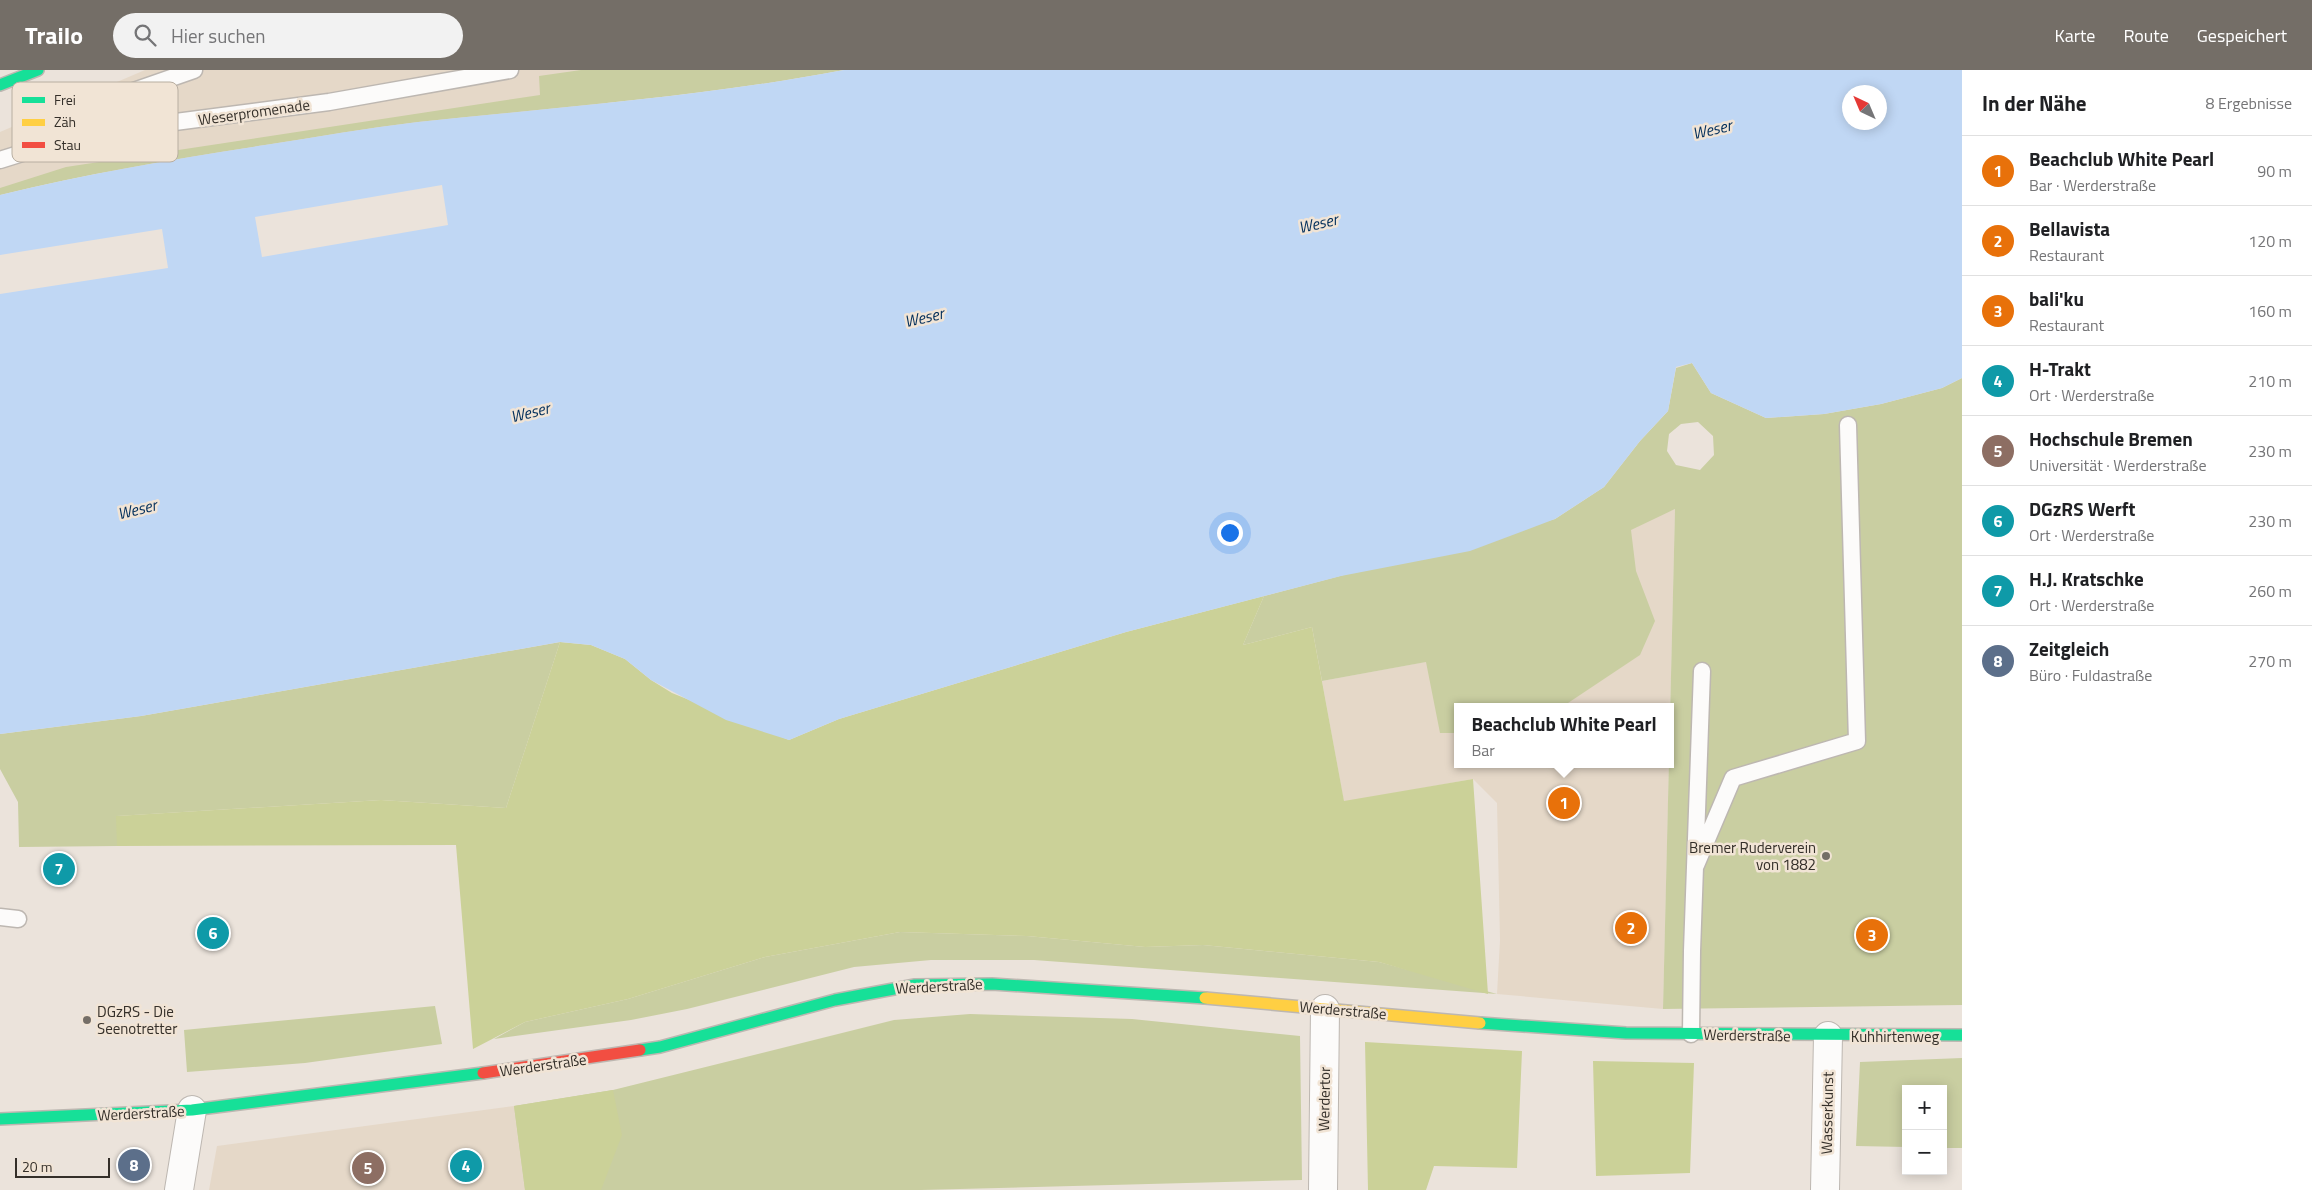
<!DOCTYPE html>
<html lang="de">
<meta charset="utf-8">
<style>
body{margin:0;font-family:"Titillium Web",sans-serif;background:#f2f2f2;color:#202124}
.controls{position:absolute;right:15px;bottom:15px;display:grid;overflow:hidden;border-radius:0px;box-shadow:0 2px 12px #0003}
.controls button{width:45px;height:45px;display:grid;place-items:center;padding:0;border:0;border-bottom:1px solid #e0e0e0;background:#fff;color:#202124;font:25px sans-serif}
.compass{position:absolute;left:1842px;top:15px;width:45px;height:45px;border-radius:50%;background:#fff;box-shadow:0 2px 12px #0003;rotate:316deg}
.scale{position:absolute;left:15px;bottom:12px;width:95px;box-sizing:border-box;padding-left:5px;border:2px solid #342f29;border-top:0;font-size:14px;line-height:18px;white-space:nowrap;color:#342f29;-webkit-text-stroke:4px #f1e4d5;paint-order:stroke}
.you{position:absolute;left:1229px;top:462px;width:18px;height:18px;margin:-12px;border:4px solid #fff;border-radius:50%;background:#1a73e8;box-shadow:0 0 0 8px #1a73e833}
.badge{display:grid;place-items:center;width:32px;height:32px;border-radius:50%;background:#746e67;color:#fff;font-size:16px;font-weight:700}
.pin{position:absolute;translate:-50% -50%;border:2px solid #fff;box-shadow:0 1px 5px #0006}
.popup{position:absolute;left:1454px;top:633px;width:220px;height:65px;box-sizing:border-box;display:grid;place-content:center;border-radius:0px;background:#fff;filter:drop-shadow(0 1px 4px #0005);font-size:16px;white-space:nowrap;color:#757577}
.popup b{font-size:19px;color:#202124}
.popup::after{content:'';position:absolute;left:50%;top:100%;margin-left:-10px;border:10px solid transparent;border-top-color:#fff}
.list{margin:0;padding:0;list-style:none}
h2{display:flex;justify-content:space-between;align-items:center;height:65px;margin:0;padding:0 20px;font-size:21px}
h2 small{font-size:16px;font-weight:400;color:#757577}
.list li{display:grid;grid-template-columns:32px 1fr auto;gap:15px;align-items:center;box-sizing:border-box;height:70px;padding:0 20px;border-top:1px solid #e0e0e0}
.list b{display:block;font-size:19px;white-space:nowrap}
.list p{margin:0;font-size:16px;white-space:nowrap;color:#757577}
.list em{font-size:16px;font-style:normal;color:#757577}
.icon{flex:none;width:28px;height:28px;fill:none;stroke:currentColor;stroke-width:2;stroke-linecap:round;stroke-linejoin:round}
.map{position:relative;flex:none;width:1962px;height:1120px;overflow:hidden}
header{display:flex;align-items:center;gap:30px;box-sizing:border-box;height:70px;padding:0 25px;background:#746e67;color:#fff}
header strong{font-size:24px}
nav{display:flex;gap:28px;margin-inline-start:auto;font-size:18px}
.search{width:350px;height:45px;background:#f2f2f2;display:flex;align-items:center;gap:12px;box-sizing:border-box;padding:0 18px;border-radius:28px;color:#757577;font-size:19px}
main{display:flex}
aside{flex:1;background:#fff}
.map>svg:first-child{display:block}
</style>
<header>
<strong>Trailo</strong>
<div class="search"><svg class="icon" aria-label="search" viewBox="0 0 24 24"><circle cx="10" cy="10" r="6"/><path d="M15 15l6 6"/></svg>Hier suchen</div>
<nav><a>Karte</a><a>Route</a><a>Gespeichert</a></nav>
</header>
<main>
<div class="map">
<svg width="1962" height="1120" viewBox="0 0 1962 1120">
<rect width="100%" height="100%" fill="#ebe3db"/>
<!-- built -->
<path fill="#e5d8c8" d="M145,0H604L608,33L70,107L0,125V62Z
M1675,439L1670,649V637H1458V694H1669L1663,939L1497,924L1500,870L1497,733L1473,709L1344,732L1322,611L1425,592L1417,544Z
M514,1036L525,1120H209L217,1076Z"/>
<!-- green -->
<path fill="#c9cea1" fill-rule="evenodd" d="M581,0H844C703,27 560,37 418,52C367,58 316,67 265,75C176,89 88,103 0,125V118L66,97L540,25L539,6Z
M1692,293L1711,323L1766,348L1824,344L1881,334L1942,318L1962,308V935L1663,939L1675,439L1631,460L1636,501L1655,551L1640,585L1562,637H1458V663H1440L1426,592L1322,611L1312,557L1243,575L1264,526L1555,449L1604,417L1640,371L1668,341L1676,298ZM1698,352L1713,366L1714,385L1700,400L1676,395L1667,381L1669,364L1681,354Z
M560,572L506,738L381,730L117,746V776L19,777L18,732L0,699V664L141,646Z
M900,862L1027,866L1145,877L1203,875L1379,892L1497,924L1034,890H931L854,897L687,939L631,950L494,969L525,952L628,929L765,887Z
M435,936L442,974L305,993L187,1002L184,960Z
M970,944L1132,949L1300,966L1302,1110L921,1120H525L514,1036L613,1020L894,950Z
M1962,988V1078H1943V1019H1906V1077L1856,1076L1860,992Z"/>
<!-- forest -->
<path fill="#cbd198" d="M1264,526L1243,575L1312,557L1344,731L1473,709L1488,924L1379,892L1203,875L1145,877L1027,866L900,862L765,887L628,929L525,952L473,979L456,775L117,776L116,746L381,730L506,738L560,572L591,575L625,589L651,610L672,623L789,670L839,649L1126,562Z
M1365,972L1522,981L1517,1098L1434,1096L1426,1120H1368Z
M1593,991L1694,993L1690,1103L1596,1106Z
M613,1020L622,1065L601,1120H525L514,1036Z"/>
<!-- water -->
<path fill="#c0d7f4" fill-rule="evenodd" d="M844,0H1962V308L1942,318L1881,334L1824,344L1766,348L1711,323L1692,293L1676,297L1668,341L1640,371L1604,417L1555,449L1470,481L1341,506L1126,562L839,649L789,670L726,650L651,610L625,589L591,575L560,572L141,646L0,664V125C88,103 176,89 265,75C316,67 367,58 418,52C560,37 703,27 844,0ZM1850,22H1880V52H1850Z"/>
<!-- pier -->
<path fill="#ebe3db" d="M442,115L448,155L262,187L255,147Z
M162,159L168,198L0,224V185Z"/>
<g fill="none" stroke-linecap="round" stroke-linejoin="round">
<!-- lane casing -->
<g stroke="#bdb7b1" stroke-width="19">
<path id="lane" d="M83,64L102,32L194,0
M0,90L83,64L329,32L510,0
M1696,795L1733,708L1857,671L1848,355
M0,847L18,849
M1691,964L1692,881L1702,601"/>
</g>
<!-- street casing -->
<g stroke="#bdb7b1" stroke-width="30">
<path id="street" d="M179,1120L192,1040
M1323,1120L1325,939
M1825,1120L1828,966"/>
</g>
<!-- fast casing -->
<g stroke="#bdb7b1" stroke-width="14">
<path id="fast" d="M0,15L38,0
M1480,953L1626,963L1962,965
M640,980L660,977L835,930L915,915L992,914L1205,928
M0,1049L192,1040L483,1003"/>
</g>
<!-- slow casing -->
<g stroke="#bdb7b1" stroke-width="14">
<path id="slow" d="M1205,928L1480,953"/>
</g>
<!-- jam casing -->
<g stroke="#bdb7b1" stroke-width="14">
<path id="jam" d="M483,1003L640,980"/>
</g>
<!-- lane -->
<use href="#lane" stroke="#fcfbfa" stroke-width="16"/>
<!-- street -->
<use href="#street" stroke="#fcfbfa" stroke-width="28"/>
<!-- fast -->
<use href="#fast" stroke="#16e098" stroke-width="11"/>
<!-- slow -->
<use href="#slow" stroke="#ffcf43" stroke-width="11"/>
<!-- jam -->
<use href="#jam" stroke="#f24e42" stroke-width="11"/>
</g>
<!-- markers -->
<g fill="#746e67" stroke="#f1e4d5" stroke-width="2">
<circle cx="1826" cy="786" r="5"/>
<circle cx="87" cy="950" r="5"/>
</g>
<g text-anchor="middle" dominant-baseline="central" stroke-width="5" stroke-linejoin="round" paint-order="stroke">
<!-- street labels -->
<g font-size="15" fill="#342f29" stroke="#f1e4d5">
<text transform="translate(254 42) rotate(-8)">Weserpromenade</text>
<text transform="translate(939 916) rotate(-3)">Werderstraße</text>
<text transform="translate(1343 940) rotate(5)">Werderstraße</text>
<text transform="translate(1747 965) rotate(1)">Werderstraße</text>
<text x="1895" y="966">Kuhhirtenweg</text>
<text transform="translate(543 995) rotate(-8)">Werderstraße</text>
<text transform="translate(1324 1029) rotate(-89)">Werdertor</text>
<text transform="translate(141 1043) rotate(-3)">Werderstraße</text>
<text transform="translate(1827 1043) rotate(-89)">Wasserkunst</text>
</g>
<!-- poi labels -->
<g font-size="15" fill="#342f29" stroke="#f1e4d5" text-anchor="end">
<text x="1816" y="777">Bremer Ruderverein<tspan x="1816" dy="17">von 1882</tspan></text>
<text x="97" y="941" text-anchor="start">DGzRS - Die<tspan x="97" dy="17">Seenotretter</tspan></text>
</g>
<!-- water labels -->
<g font-size="16" font-style="italic" fill="#032f5b" stroke="#f1e4d5">
<text transform="translate(1712 59) rotate(-13)">Weser</text>
<text transform="translate(1318 153) rotate(-13)">Weser</text>
<text transform="translate(924 247) rotate(-13)">Weser</text>
<text transform="translate(530 342) rotate(-14)">Weser</text>
<text transform="translate(137 439) rotate(-14)">Weser</text>
</g>
</g>
<!-- legend -->
<rect x="12" y="12" width="166" height="80" rx="8" fill="#f1e4d5" stroke="#b8aea1" stroke-width="1"/>
<rect x="22" y="27" width="23" height="6" fill="#16e098"/>
<rect x="22" y="49" width="23" height="7" fill="#ffcf43"/>
<rect x="22" y="72" width="23" height="6" fill="#f24e42"/>
<g font-size="14" fill="#342f29">
<text x="54" y="35">Frei</text>
<text x="54" y="57">Zäh</text>
<text x="54" y="80">Stau</text>
</g>
</svg>
<div class="controls">
<button>+</button>
<button>−</button>
</div>
<svg class="compass" viewBox="-18 -18 36 36"><path d="M0-13l5 13h-10z" fill="#e53935"/><path d="M0 13l5-13h-10z" fill="#757577"/></svg>
<div class="scale">20 m</div>
<div class="you"></div>
<div class="pin badge" style="left:1564px;top:733px;background:#e8710a">1</div>
<div class="popup"><b>Beachclub White Pearl</b>Bar</div>
<div class="pin badge" style="left:1631px;top:858px;background:#e8710a">2</div>
<div class="pin badge" style="left:1872px;top:865px;background:#e8710a">3</div>
<div class="pin badge" style="left:466px;top:1096px;background:#0f9aa8">4</div>
<div class="pin badge" style="left:368px;top:1098px;background:#8d6e63">5</div>
<div class="pin badge" style="left:213px;top:863px;background:#0f9aa8">6</div>
<div class="pin badge" style="left:59px;top:799px;background:#0f9aa8">7</div>
<div class="pin badge" style="left:134px;top:1095px;background:#5c6f8a">8</div>
</div>
<aside>
<h2>In der Nähe<small>8 Ergebnisse</small></h2>
<ul class="list">
<li><span class="badge" style="background:#e8710a">1</span><div><b>Beachclub White Pearl</b><p>Bar · Werderstraße</p></div><em>90 m</em></li>
<li><span class="badge" style="background:#e8710a">2</span><div><b>Bellavista</b><p>Restaurant</p></div><em>120 m</em></li>
<li><span class="badge" style="background:#e8710a">3</span><div><b>bali'ku</b><p>Restaurant</p></div><em>160 m</em></li>
<li><span class="badge" style="background:#0f9aa8">4</span><div><b>H-Trakt</b><p>Ort · Werderstraße</p></div><em>210 m</em></li>
<li><span class="badge" style="background:#8d6e63">5</span><div><b>Hochschule Bremen</b><p>Universität · Werderstraße</p></div><em>230 m</em></li>
<li><span class="badge" style="background:#0f9aa8">6</span><div><b>DGzRS Werft</b><p>Ort · Werderstraße</p></div><em>230 m</em></li>
<li><span class="badge" style="background:#0f9aa8">7</span><div><b>H.J. Kratschke</b><p>Ort · Werderstraße</p></div><em>260 m</em></li>
<li><span class="badge" style="background:#5c6f8a">8</span><div><b>Zeitgleich</b><p>Büro · Fuldastraße</p></div><em>270 m</em></li>
</ul>
</aside>
</main>
